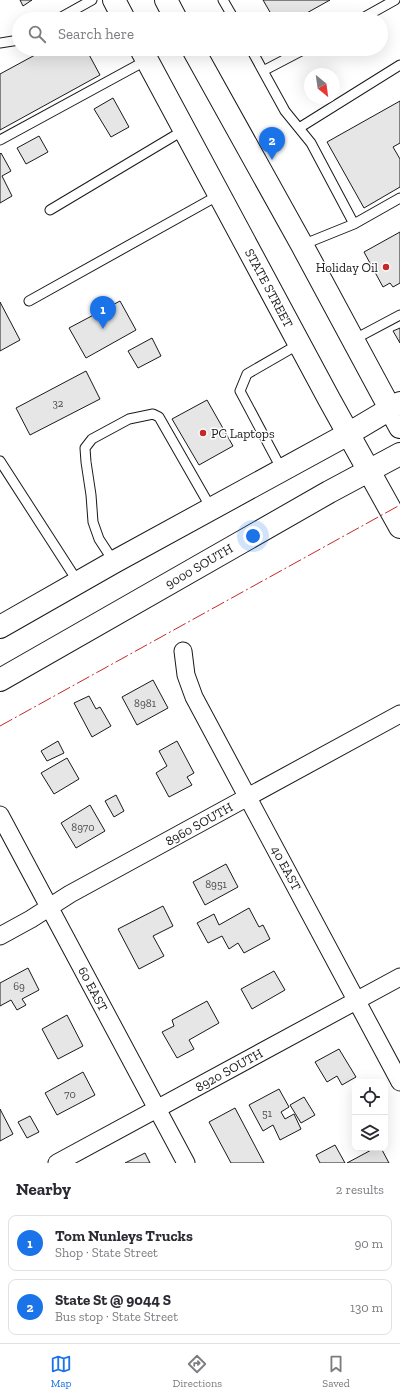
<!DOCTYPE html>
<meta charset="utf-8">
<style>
body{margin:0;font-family:"Zilla Slab",serif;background:#f2f2f3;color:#2b2b33}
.controls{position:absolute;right:12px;bottom:12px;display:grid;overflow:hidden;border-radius:8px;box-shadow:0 4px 16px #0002}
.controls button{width:36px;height:36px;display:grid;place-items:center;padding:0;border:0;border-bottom:1px solid #e1e1e2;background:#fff;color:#2b2b33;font:20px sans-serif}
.compass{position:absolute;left:304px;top:68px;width:36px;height:36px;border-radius:50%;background:#fff;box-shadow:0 4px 16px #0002;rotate:151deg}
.you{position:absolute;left:253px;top:536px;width:14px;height:14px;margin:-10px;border:3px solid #fff;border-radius:50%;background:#1a73e8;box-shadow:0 0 0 6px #1a73e833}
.badge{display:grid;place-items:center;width:26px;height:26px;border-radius:50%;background:#1a73e8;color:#fff;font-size:13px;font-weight:700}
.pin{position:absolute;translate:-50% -33px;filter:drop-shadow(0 1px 2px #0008)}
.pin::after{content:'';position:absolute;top:21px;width:14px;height:12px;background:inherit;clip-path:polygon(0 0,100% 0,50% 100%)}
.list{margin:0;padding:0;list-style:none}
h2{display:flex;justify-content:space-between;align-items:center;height:52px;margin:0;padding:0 16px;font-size:17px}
h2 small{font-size:13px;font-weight:400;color:#7c7c81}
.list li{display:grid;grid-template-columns:26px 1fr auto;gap:12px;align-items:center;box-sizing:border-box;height:56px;margin:0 8px 8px;padding:0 8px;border:1px solid #e1e1e2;border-radius:8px}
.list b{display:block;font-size:15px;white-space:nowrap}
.list p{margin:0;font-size:13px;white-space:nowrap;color:#7c7c81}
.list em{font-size:13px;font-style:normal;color:#7c7c81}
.icon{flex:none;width:22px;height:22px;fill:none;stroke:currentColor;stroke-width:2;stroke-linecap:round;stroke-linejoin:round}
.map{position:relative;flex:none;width:400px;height:1163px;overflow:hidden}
.search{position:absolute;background:#fff;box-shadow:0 4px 16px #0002;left:12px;right:12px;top:12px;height:44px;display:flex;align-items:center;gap:10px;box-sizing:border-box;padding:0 14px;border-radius:22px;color:#7c7c81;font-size:15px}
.sheet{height:180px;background:#fff}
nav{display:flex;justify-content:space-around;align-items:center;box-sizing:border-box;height:56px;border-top:1px solid #e1e1e2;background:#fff;font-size:11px;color:#7c7c81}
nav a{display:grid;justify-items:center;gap:2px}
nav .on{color:#1a73e8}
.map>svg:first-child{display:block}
</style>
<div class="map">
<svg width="400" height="1163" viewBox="0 0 400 1163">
<rect width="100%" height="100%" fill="#fff"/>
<!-- building -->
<path fill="#e6e6e6" stroke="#1a1a1a" d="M20,0H32L23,6Z
M263,0H330L296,19H274Z
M46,49H86L100,75L0,130V74Z
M113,98L129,127L111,137L94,109Z
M400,101V143L393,147L400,159V187L364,208L327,142Z
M39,136L48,152L26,164L17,148Z
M1,153L11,171L2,176L12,196L0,203V154Z
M400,232V283L393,287L390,283L383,287L364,252Z
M120,301L136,330L86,358L69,328Z
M0,302L20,340L0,351Z
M400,328V343L393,331Z
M152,338L161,356L138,368L128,351Z
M86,371L100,399L30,435L16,408Z
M207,400L233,446L199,465L172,419Z
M153,680L168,708L137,725L122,697Z
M89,696L96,709L100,707L111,726L92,737L74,703Z
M58,741L64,753L47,761L41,751Z
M177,741L194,773L187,777L192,785L169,797L156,773L167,766L159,751Z
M67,758L79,779L54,794L41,773Z
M116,795L124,811L114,817L105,801Z
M90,805L105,831L76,848L61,823Z
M226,864L238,887L205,905L193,882Z
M163,906L173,926L153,936L164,956L139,969L118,929Z
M249,908L259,927L263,925L270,939L244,953L238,943L229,949L222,936L208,943L197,923L214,914L219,925Z
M28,968L39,990L22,999L26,1005L17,1010L11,1000L0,1006V983Z
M274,971L285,990L252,1009L241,989Z
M207,1001L219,1023L189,1040L194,1049L177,1058L162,1032L174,1026L172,1020Z
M67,1015L83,1046L58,1059L42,1029Z
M339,1049L356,1077L342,1085L337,1076L327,1082L315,1062Z
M83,1072L95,1095L57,1115L45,1093Z
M279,1089L289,1107L281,1112L285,1119L294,1114L301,1129L280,1140L273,1125L263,1131L249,1105Z
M304,1097L315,1115L301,1123L290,1105Z
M235,1108L264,1163H231L209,1122Z
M0,1109L13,1134L0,1141Z
M30,1116L39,1132L27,1138L18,1122Z
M335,1145L345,1163H320L316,1155Z
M375,1148H381L389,1163H347Z
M145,1153L150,1163H125Z"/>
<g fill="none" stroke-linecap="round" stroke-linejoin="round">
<!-- service casing -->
<g stroke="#1a1a1a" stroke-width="11">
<path id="service" d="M223,0L234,19
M58,19L92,0
M361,19L395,0
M0,43L19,40
M251,49L263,71L305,49
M263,71L285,111L311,143L354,224
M299,128L400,65
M0,140L147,60
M50,210L184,130
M302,245L354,224L400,198
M29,301L219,195
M353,340L400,315
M0,461L78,582
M282,470L240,391L247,374L299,344
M114,562L99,539L93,522L91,495L86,462L85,448L92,439L129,419L153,414L159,417L211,508"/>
</g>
<!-- minor casing -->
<g stroke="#1a1a1a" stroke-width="19">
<path id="minor" d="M183,651L186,675L194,697L400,1082
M0,815L186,1163
M0,936L31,919L70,894L400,714
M57,1163L400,977"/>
</g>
<!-- primary casing -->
<g stroke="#1a1a1a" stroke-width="24">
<path id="primary" d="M114,0L124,19
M166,0L176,19
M141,49L329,399L400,527
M193,49L302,245L400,427
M0,627L114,562L348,434L400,403
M0,680L329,492L400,454"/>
</g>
<!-- service -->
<use href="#service" stroke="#fff" stroke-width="9"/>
<!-- minor -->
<use href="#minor" stroke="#fff" stroke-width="17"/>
<!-- primary -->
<use href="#primary" stroke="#fff" stroke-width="22"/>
<!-- power -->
<path stroke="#c62828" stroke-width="1" stroke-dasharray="14 3 2 3" stroke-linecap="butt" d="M0,726L400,505"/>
</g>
<!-- markers -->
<g fill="#c62828" stroke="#fff" stroke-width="1.5">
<circle cx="386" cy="267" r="4"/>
<circle cx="203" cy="433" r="4"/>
</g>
<g text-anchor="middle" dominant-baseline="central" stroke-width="3" stroke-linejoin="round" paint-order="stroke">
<!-- number labels -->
<g font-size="11" fill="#4d4d4d">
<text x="58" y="403">32</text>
<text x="145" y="703">8981</text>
<text x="83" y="827">8970</text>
<text x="216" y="884">8951</text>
<text x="19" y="986">69</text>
<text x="70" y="1094">70</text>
<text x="267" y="1113">51</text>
</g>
<!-- poi labels -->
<g font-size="13" fill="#1a1a1a" stroke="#fff" text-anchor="end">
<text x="378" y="267">Holiday Oil</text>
<text x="211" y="433" text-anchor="start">PC Laptops</text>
</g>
<!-- street labels -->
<g font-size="13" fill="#1a1a1a" stroke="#fff">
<text transform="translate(269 288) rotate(62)">STATE STREET</text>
<text transform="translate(199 566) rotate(-30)">9000 SOUTH</text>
<text transform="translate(199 824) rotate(-29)">8960 SOUTH</text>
<text transform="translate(286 868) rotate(62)">40 EAST</text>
<text transform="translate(93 989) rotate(62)">60 EAST</text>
<text transform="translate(229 1070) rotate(-29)">8920 SOUTH</text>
</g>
</g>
</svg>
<div class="controls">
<button><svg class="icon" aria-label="locate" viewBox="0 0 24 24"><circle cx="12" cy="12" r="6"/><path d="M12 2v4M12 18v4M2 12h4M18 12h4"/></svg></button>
<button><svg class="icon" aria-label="layers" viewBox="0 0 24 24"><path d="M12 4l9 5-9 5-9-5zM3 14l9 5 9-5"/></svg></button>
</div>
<svg class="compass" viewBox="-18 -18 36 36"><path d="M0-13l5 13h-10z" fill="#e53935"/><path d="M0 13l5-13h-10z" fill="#7c7c81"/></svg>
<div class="you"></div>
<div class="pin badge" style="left:103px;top:329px">1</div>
<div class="pin badge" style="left:272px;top:160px">2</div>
<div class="search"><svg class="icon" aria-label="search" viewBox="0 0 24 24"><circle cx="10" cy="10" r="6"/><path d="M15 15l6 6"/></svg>Search here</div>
</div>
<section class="sheet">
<h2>Nearby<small>2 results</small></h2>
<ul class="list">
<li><span class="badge">1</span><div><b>Tom Nunleys Trucks</b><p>Shop · State Street</p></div><em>90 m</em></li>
<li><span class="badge">2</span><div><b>State St @ 9044 S</b><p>Bus stop · State Street</p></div><em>130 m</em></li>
</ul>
</section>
<nav>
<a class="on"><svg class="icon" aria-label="map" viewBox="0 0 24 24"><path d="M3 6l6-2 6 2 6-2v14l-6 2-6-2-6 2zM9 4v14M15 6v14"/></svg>Map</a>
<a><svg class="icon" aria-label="directions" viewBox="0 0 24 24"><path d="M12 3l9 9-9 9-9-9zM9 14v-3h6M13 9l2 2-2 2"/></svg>Directions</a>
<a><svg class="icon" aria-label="saved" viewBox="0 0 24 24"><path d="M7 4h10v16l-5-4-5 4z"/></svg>Saved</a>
</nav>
